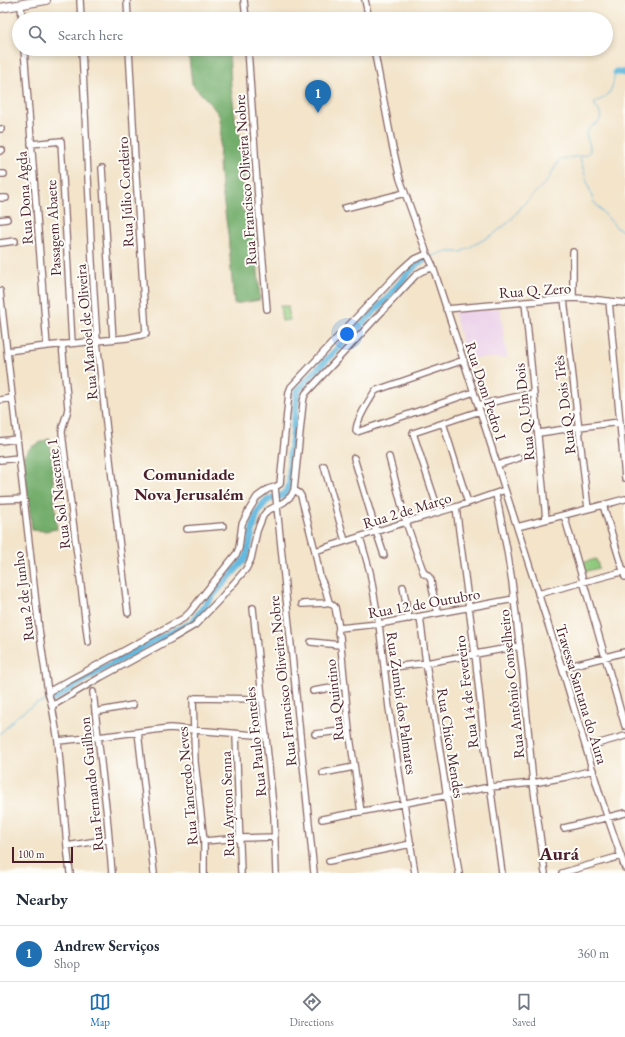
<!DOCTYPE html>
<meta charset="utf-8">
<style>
body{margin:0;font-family:"EB Garamond",serif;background:#f6f6f7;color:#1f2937}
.scale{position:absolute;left:12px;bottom:10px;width:61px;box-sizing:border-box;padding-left:4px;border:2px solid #4a1f2b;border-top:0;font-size:11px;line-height:14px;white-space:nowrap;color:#4a1f2b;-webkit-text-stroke:3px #fdfcf7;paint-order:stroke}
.you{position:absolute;left:347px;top:334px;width:14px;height:14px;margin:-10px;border:3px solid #fff;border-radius:50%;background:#1a73e8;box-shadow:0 0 0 6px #1a73e833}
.badge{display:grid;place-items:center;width:26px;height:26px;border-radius:50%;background:#1f6fb2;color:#fff;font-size:13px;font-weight:700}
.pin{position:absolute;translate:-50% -33px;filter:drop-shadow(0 1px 2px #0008)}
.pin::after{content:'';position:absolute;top:21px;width:14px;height:12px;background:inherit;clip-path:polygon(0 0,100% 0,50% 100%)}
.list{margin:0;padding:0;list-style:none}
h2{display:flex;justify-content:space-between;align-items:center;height:52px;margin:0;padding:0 16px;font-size:17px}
h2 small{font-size:13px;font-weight:400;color:#747a83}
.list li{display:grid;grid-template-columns:26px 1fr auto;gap:12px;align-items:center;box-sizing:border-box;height:56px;padding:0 16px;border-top:1px solid #e0e1e3}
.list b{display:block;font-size:15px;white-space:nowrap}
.list p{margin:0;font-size:13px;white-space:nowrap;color:#747a83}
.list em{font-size:13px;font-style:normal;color:#747a83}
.icon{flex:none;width:22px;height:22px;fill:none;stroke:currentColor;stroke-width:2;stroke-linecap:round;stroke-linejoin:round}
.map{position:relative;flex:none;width:625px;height:873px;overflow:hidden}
.search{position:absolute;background:#fff;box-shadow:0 2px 6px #0003;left:12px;right:12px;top:12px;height:44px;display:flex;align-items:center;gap:10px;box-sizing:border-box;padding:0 14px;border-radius:22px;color:#747a83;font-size:15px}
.sheet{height:108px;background:#fff}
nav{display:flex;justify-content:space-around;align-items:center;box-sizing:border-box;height:56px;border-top:1px solid #e0e1e3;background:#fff;font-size:11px;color:#747a83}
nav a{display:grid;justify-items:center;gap:2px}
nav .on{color:#1f6fb2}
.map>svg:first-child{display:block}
</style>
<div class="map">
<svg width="625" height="873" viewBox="0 0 625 873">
<rect width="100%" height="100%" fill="#fdfcf7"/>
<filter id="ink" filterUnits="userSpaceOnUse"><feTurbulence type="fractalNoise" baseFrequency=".025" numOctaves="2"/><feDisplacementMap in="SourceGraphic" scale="8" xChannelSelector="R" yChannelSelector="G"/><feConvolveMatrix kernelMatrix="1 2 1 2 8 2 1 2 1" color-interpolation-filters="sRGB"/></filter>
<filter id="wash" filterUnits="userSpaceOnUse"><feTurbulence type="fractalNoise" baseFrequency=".012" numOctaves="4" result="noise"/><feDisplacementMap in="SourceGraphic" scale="16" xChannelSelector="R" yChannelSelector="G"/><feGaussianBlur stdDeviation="0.9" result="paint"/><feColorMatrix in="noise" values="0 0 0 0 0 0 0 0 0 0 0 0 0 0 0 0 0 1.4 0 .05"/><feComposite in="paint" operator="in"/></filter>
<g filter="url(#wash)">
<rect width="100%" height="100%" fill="#f3e4ca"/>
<!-- built -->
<path fill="#ecd1ea" d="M500,308L507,358H466L454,312Z"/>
<!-- green -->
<path fill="#8fc97d" stroke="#6c7454" d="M280,306H288L290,320L282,321Z
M596,559L599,568L583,572L581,563Z"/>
<!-- forest -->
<path fill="#73ad6c" stroke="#5e664c" d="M188,49H229L231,87L236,122L246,157L241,210L254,213L260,300L234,304L228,234L220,175L219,163L221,126L219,115L210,103L192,84Z
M50,438L57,529L45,531L32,530L23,456L31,447Z"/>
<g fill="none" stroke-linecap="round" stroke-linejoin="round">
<!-- stream -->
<path stroke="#63b9df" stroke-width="1" d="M616,72C613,76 614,80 613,84C610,95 605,98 595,102V106C610,123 591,123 587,132C584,139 594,145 588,154L581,156L580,158L593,201L617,228L625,232
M431,257L443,252H461L494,234L509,222L524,204L547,181L560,159L581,156
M0,734L17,716L37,703L47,701"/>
<!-- river -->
<path stroke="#63b9df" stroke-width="7" d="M616,72H619L625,73
M50,701L100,670L127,656L148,644L192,623L212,596L246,558L253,528L257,514L264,503L269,499L282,496L287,491L290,482V452L293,438L297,392L305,382L377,308L383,303L417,263L428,258"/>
</g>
</g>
<g filter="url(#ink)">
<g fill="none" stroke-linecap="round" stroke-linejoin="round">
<!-- minor casing -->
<g stroke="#856463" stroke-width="8">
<path id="minor" d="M80,0L81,19
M127,0L128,19
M244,0L246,19
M365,0L369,19
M21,5L22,19
M24,49L47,346
M82,49L92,262L97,341L117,523L128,613
M248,49L260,227L267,309
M374,49L392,144L400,179L427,254L432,264L480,411L562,668L600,795L625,868
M0,129H1
M31,144L61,141L72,343
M0,151L2,150
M102,168L113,339
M0,174H4
M0,198H6
M345,208L405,193
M0,220L7,219
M0,243L15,241
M0,291L39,629L48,692L52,706L58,741L67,846L70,873
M573,298V252
M564,299L588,509
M609,301L625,478
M525,302L546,519
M446,309L573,298L590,299L625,303
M62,344L68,408C67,417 62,424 62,433L88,642
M7,351L47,346L127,338L146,334L135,159L129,49
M464,360L377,390L375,391C369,401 356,420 356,431L357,432L474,392
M0,400L12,398
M478,405L534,393
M443,423L468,503
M539,433L579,427L620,422
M0,441L17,439
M389,457L406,522L424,574H426L429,577L431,580C431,585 436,606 438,613
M354,458L376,531L384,555
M0,460L19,458
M497,465L519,458
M324,466L345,541
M275,487L314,873
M294,490L299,493L301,496L315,551L320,577L325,588L329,602L335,607L339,628L338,633L340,636L349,730L361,812
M496,494L507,550L512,582L523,675L533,783L545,873
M0,500L24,499
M603,505L625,577
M456,507L475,654L486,755L502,873
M439,512L413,433L480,411
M564,515L625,726
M517,527L603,505L625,499
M187,529L223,526
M360,537L370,572L379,624L389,708L415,873
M315,551L406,522L456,507L505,490
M403,587L409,619
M538,594L625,571
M302,604L325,603L329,602
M253,608L274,816L276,873
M420,617L426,663L459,873
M339,628L379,624L514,599
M311,642L340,645
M385,668L426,663L520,646
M562,668L625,652
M313,691L344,686
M48,692L184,618L190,612L208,589L237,553L239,548L242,524L249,510L257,497L268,489L275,487L280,484L289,392L291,387L400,271L411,261L427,254
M93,692L107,816L112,873
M52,706L101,677L173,638L195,625L220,599L246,569L251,559L257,531L263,516L267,511L284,502L291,496L294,490L303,403L304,397L306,393L415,276C420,271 425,269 433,268
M95,712L133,705
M138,732L154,873
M236,734L241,873
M315,734L349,730
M58,741L98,737L170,728L266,736
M586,747L625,736
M323,773L354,767
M322,819L490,787L533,783L566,777L593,770
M564,828L625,813
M204,841L240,838L275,837
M67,846L109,839
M329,861L411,844
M204,873V841L195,762L193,699L195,698L263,699
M562,873L621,856"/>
</g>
<!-- highway casing -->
<g stroke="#856463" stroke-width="10">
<path id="highway" d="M0,8L46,0"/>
</g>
<!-- minor -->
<use href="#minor" stroke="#fff" stroke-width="5.5"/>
<!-- highway -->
<use href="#highway" stroke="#fff" stroke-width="8"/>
</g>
</g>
<g text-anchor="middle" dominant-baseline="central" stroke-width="4" stroke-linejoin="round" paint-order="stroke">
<!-- street labels -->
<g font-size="15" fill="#4a1f2b" stroke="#fdfcf7">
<text transform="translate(245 180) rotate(-94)">Rua Francisco Oliveira Nobre</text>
<text transform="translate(125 192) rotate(-93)">Rua Júlio Cordeiro</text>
<text transform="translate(24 198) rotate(-94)">Rua Dona Agda</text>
<text transform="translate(53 228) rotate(-93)">Passagem Abaete</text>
<text transform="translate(535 290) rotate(-4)">Rua Q. Zero</text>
<text transform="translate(86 332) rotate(-95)">Rua Manoel de Oliveira</text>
<text transform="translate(486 391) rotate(72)">Rua Dom Pedro I</text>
<text transform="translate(564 405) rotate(-97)">Rua Q. Dois Três</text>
<text transform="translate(524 412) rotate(-96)">Rua Q. Um Dois</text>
<text transform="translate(58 494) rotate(-97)">Rua Sol Nascente 1</text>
<text transform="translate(407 510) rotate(-17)">Rua 2 de Março</text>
<text transform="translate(23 596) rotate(-97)">Rua 2 de Junho</text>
<text transform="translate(424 603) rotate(-10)">Rua 12 de Outubro</text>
<text transform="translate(282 681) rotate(-96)">Rua Francisco Oliveira Nobre</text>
<text transform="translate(511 684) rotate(-96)">Rua Antônio Conselheiro</text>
<text transform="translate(466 692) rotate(-97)">Rua 14 de Fevereiro</text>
<text transform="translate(582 694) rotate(73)">Travessa Santana do Aura</text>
<text transform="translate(334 700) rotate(-96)">Rua Quintino</text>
<text transform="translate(402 703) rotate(82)">Rua Zumbi dos Palmares</text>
<text transform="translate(255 742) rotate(-96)">Rua Paulo Fonteles</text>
<text transform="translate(451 743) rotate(81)">Rua Chico Mendes</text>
<text transform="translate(91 784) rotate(-96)">Rua Fernando Guilhon</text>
<text transform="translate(187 786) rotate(-95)">Rua Tancredo Neves</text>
<text transform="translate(227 804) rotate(-92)">Rua Ayrton Senna</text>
</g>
<!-- quarter labels -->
<g font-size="17" font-weight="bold" fill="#4a1f2b" stroke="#fdfcf7">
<text x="189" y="474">Comunidade<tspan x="189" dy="20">Nova Jerusalém</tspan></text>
</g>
<!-- district labels -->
<g font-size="19" font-weight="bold" fill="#4a1f2b" stroke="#fdfcf7">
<text x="559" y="853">Aurá</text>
</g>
</g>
</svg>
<div class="scale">100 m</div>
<div class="you"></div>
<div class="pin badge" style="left:318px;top:113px">1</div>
<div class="search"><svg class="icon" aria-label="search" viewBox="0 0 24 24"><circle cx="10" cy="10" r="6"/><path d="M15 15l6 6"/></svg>Search here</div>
</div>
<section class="sheet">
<h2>Nearby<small></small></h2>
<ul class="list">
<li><span class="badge">1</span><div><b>Andrew Serviços</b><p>Shop</p></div><em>360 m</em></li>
</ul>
</section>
<nav>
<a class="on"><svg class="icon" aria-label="map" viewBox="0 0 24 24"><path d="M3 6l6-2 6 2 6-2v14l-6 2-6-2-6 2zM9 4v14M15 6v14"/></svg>Map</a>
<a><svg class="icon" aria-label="directions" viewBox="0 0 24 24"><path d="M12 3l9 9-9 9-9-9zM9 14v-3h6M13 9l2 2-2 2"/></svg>Directions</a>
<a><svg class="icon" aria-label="saved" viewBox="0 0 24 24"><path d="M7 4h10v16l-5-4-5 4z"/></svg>Saved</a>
</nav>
